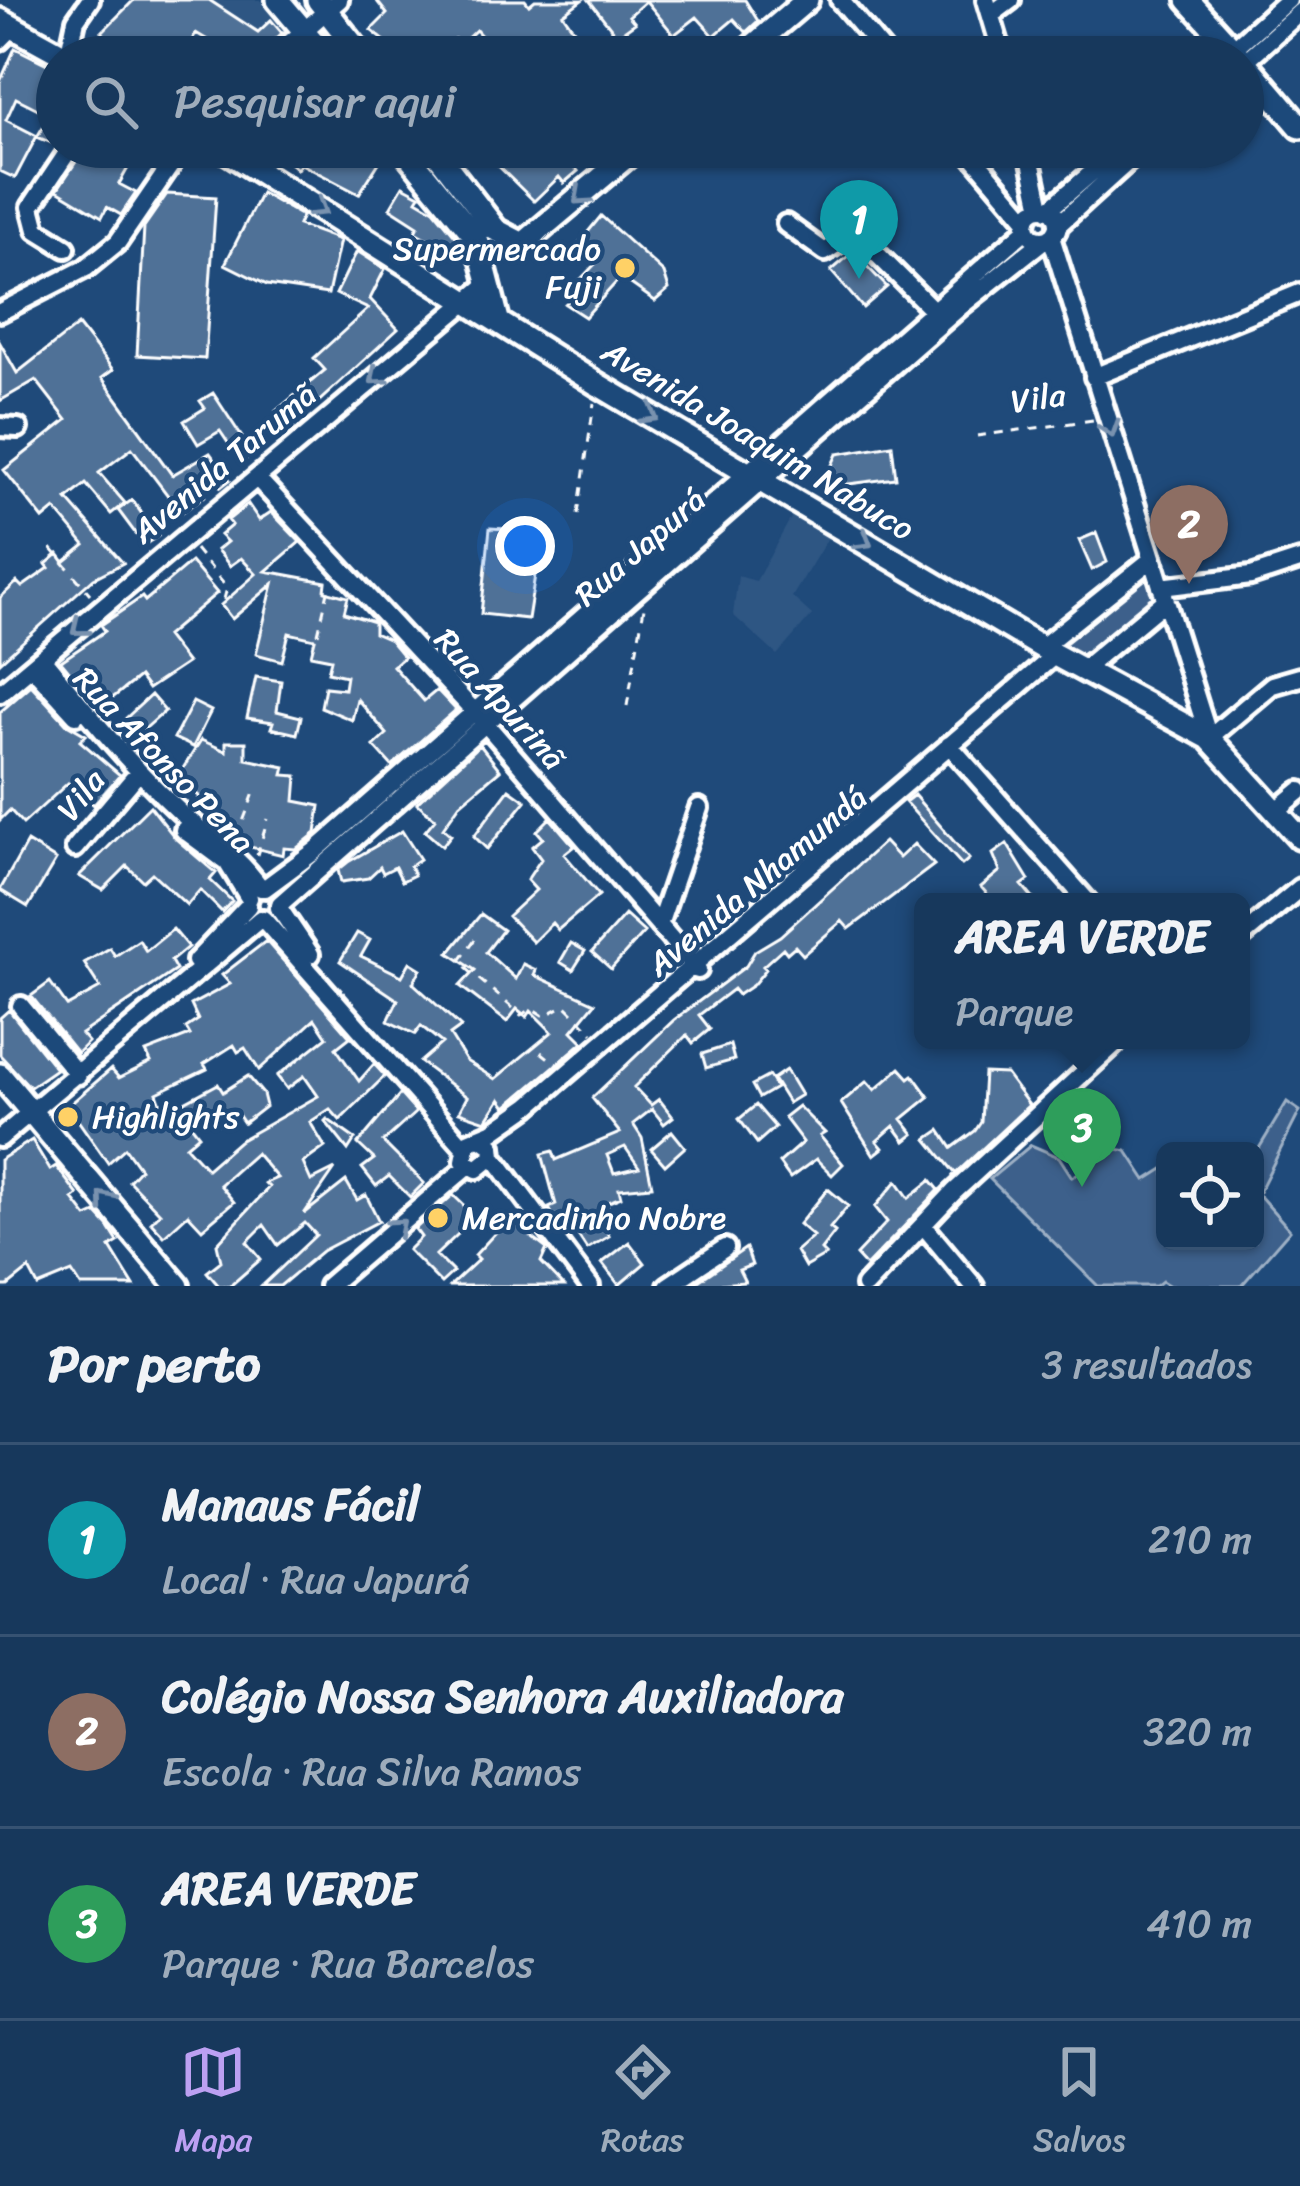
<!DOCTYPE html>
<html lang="pt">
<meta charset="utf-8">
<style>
body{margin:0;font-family:Sriracha,sans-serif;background:#203f62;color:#f1f3f6}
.controls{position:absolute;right:36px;bottom:36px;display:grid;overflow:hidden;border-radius:18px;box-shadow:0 3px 9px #0004}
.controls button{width:108px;height:108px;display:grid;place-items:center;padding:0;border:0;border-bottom:3px solid #365272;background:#17385c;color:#f1f3f6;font:60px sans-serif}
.you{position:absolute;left:525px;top:546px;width:42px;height:42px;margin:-30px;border:9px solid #fff;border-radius:50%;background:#1a73e8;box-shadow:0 0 0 18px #1a73e833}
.badge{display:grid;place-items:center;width:78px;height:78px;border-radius:50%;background:#bca0f2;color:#fff;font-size:39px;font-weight:700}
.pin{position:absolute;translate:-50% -99px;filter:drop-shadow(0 3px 6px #0008)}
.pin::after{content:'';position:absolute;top:63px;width:42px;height:36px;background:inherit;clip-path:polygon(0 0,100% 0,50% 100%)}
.popup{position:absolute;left:914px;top:893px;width:336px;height:156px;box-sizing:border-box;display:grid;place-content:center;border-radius:18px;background:#17385c;filter:drop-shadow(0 3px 9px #0005);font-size:39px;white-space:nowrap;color:#9eacbb}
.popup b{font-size:45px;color:#f1f3f6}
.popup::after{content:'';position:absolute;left:50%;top:100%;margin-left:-24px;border:24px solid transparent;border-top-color:#17385c}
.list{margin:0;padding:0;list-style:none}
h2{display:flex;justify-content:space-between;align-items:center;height:156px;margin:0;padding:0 48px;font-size:51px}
h2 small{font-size:39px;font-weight:400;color:#9eacbb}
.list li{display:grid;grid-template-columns:78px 1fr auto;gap:36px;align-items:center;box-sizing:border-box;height:192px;padding:0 48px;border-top:3px solid #365272}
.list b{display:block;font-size:45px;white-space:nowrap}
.list p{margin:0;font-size:39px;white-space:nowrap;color:#9eacbb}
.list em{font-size:39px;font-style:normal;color:#9eacbb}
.icon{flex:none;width:66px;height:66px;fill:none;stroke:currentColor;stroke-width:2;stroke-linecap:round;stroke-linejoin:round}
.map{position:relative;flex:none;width:1300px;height:1286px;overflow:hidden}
.search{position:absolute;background:#17385c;box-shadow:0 3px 9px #0004;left:36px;right:36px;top:36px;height:132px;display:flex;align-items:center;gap:30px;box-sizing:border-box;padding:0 42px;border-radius:66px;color:#9eacbb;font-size:45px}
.sheet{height:732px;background:#17385c}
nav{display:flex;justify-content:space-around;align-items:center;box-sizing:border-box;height:168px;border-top:3px solid #365272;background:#17385c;font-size:33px;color:#9eacbb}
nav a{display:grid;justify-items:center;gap:6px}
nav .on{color:#bca0f2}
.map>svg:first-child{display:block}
</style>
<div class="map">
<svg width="1300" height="1286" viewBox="0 0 1300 1286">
<rect width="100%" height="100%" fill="#1f4a7a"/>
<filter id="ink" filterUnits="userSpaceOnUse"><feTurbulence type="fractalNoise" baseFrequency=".00833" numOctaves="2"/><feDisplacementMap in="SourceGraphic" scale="24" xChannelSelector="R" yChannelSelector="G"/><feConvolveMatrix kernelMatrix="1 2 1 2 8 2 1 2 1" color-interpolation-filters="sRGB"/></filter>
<g filter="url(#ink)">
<!-- built -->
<path fill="#2e5683" d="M168,0H260L291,35L266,57H114Z
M793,514L832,531L792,597L812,615L777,655L733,615L738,576L756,581Z"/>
<!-- green -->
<path fill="#3c618b" stroke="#9eb0c5" stroke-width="3" d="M1145,565L1157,601L1082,665L1050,647Z
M1287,1102L1300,1111L1258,1194L1290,1230L1241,1286H1170L1162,1281L1156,1286H1098L990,1179L1031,1145L1059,1157L1072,1177L1117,1149L1127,1151L1146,1180L1165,1168V1241H1255V1155Z"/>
<!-- building -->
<path fill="#507197" stroke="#fff" stroke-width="3" fill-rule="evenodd" d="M134,0H209L258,32L271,20L282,33L257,57H236L196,33L182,57H143L123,45L120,49L102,32Z
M376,0H525L529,5L535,0H582L563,14L587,49L606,33L625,57H508L504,51L499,56L476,30L460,45L455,39L444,57H405L371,30L387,14Z
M589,0H745L758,21L746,32L734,19L714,36L697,17L674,35L646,1L629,16L635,23L617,36Z
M15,48L57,69V145L37,137L50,115L16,98L6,120L37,136L15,178L0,171V82Z
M86,147H140L119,184L136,193L121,215L107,207L102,217L57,190Z
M291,147H387V150L359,194L301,164L297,169L283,157Z
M491,147H591L573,165L578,171L564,183L559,177L534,201L485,153Z
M403,186L420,195L417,200L434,210L463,245L456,255L415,232L418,226L390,208Z
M261,193L302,216L298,225L340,240L328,294L267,285L225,264Z
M167,194L216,197L205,359L137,355L144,227Z
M601,216L664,273L669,289L655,301L621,277L585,317L565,304L571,298L566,295L597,262L579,243Z
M357,251L385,269L370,299L398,329L290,428L276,411L325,370L314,358L368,309L336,294Z
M853,252L887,287L863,308L831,271Z
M78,325L113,370L102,378L172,475L210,453L230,480L221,487L213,477L194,490L200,499L181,513L132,448L99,473L125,503L111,514L86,484L67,499L123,563L94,578L0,662V598L17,582L22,587L49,568L46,564L58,554L64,562L85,545L55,509L43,519L4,470L67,420L36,380L0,401V343L17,373Z
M213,393L253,454L241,462L220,431L198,444L184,421L205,408L200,401Z
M892,445L896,478L833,486L831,467L837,454Z
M132,500L158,536L144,545L118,510Z
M248,504L259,520L271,512L300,542L266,571L326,582L325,591L348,597L344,613L374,622V633L390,640L404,657L393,666L424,701L437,690L456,710L392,766L374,746L387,734L357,699L352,720L321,707L325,687L344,689L346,676L328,672L331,659L311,655L315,639L289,633L282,661L256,654L273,584L232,619L221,605L256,574L241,558L230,566L217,550L227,542L220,535L232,525L228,520Z
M490,528L542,531L528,619L481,614Z
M1096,533L1107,562L1092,570L1079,540Z
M191,562L217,593L166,636L187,663L148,689L139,677L100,708L61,661L105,631L101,625L142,597L145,601Z
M256,677L281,681L277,711L301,717L297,734L271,728L273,722L247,718Z
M31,685L67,724L86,735L80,741L120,775L94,805L68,783L23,824L10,810L0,820V712Z
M151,695L165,711L139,734L125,719Z
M193,702L211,711L193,747L174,738Z
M201,740L226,751V742H246V759L285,767L283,775L297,776L295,801L320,806L316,833L296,849L284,848L283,855L238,844L226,833L229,824L195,808L199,796L177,778Z
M480,745L500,770L460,804L443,828L451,835L442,846L425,831L435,819L417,803Z
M509,789L526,801L487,849L474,836Z
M914,795L969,859L962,865L905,802Z
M150,806L176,839L216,873L210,880L232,901L222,912L200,890L187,905L152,873L143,881L127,866L103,890L79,876Z
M550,818L574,846L564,854L599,895L558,930L552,923L533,942L508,916L536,890L527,880L541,859L532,847L543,838L537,831Z
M402,831L420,859L410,866L414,875L402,881L395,867L383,873L380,867L368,878L341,882L338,870L348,862Z
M27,842L56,860L28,907L0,890Z
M884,842L899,858L914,844L934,865L849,929L842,921L803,955L795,946L787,953L783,948L763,966L766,969L753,985L738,995L733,989L699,1015L710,1029L693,1043L687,1035L634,1087L651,1105L659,1099L673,1117L664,1124L652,1109L633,1124L642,1138L652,1186L619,1189L621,1197L606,1203L611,1215L604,1227L609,1236L587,1249L570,1223L562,1228L552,1214L549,1208L556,1205L542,1154L553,1151L556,1160L620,1133L592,1098L674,1020L746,966L755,951L780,936ZM625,1147L639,1167L614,1173L607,1155Z
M1007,844L1029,880L1022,885L1036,902H994L981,887L1000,871L993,854Z
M481,914L503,930L486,952L516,979L523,964L536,970L534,975L595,1003L572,1031L583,1042L506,1107L500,1099L486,1121L459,1112L467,1097L420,1062L442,1043L421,1026L415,1034L388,1021L398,1000L340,961L357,933L370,940L361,956L402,976L410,962L421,969L413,983L461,1027L450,1035L466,1061L495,1079L552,1032L531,1011L527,1017L517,1009L507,1022L460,986L475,970L449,953Z
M625,915L644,932L611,969L592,952Z
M173,929L188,947L171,961L176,970L81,1034L88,1042L77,1053L31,996L50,982L67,1006L100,988L84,963L110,948L115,956L139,940L146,951Z
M266,941L350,1037L336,1048L359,1081L374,1064L385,1076L340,1120L330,1109L310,1122L325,1147L303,1163L311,1181L335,1169L304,1214L346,1181L357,1200L366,1195L379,1221L322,1251L280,1286H262L316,1235L305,1223L278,1245L264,1225L247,1242L261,1259L230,1286H219L207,1272L221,1261L217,1244L269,1187L265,1183L277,1178L256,1153L220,1185L234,1202L202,1229L188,1214L164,1236L151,1222L160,1213L129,1181L140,1169L125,1148L108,1163L68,1106L111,1069L119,1078L151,1062L146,1052L190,1035L186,1028L198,1020L191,1005L230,984L222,975ZM315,1019L327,1037L277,1076L287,1089L304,1076L318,1096L239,1141L207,1169L186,1146L199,1135L184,1116L206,1104L220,1124L237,1113L244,1123L266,1106L263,1094L248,1076L223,1092L218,1084L164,1113L157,1093L207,1069L204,1064L234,1045L238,1052L245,1048L259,1070Z
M571,943L585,951L573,970L560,962Z
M9,1010L56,1069L30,1087L0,1055V1018Z
M730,1045L734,1060L706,1068L702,1054Z
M900,1068L909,1078L913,1075L929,1097L902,1119L914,1134L905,1141L894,1126L877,1141L883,1148L874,1155L841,1103L867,1081L875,1090Z
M786,1070L801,1095L788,1103L773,1079Z
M984,1073L1006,1074L1029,1105L952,1177L955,1173L927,1139L940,1130L952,1148L975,1131L981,1122Z
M769,1076L776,1088L759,1098L752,1085Z
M400,1094L416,1112L383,1142L424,1183L410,1197L389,1176L376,1186L362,1168L374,1159L358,1144Z
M756,1105L775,1127L757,1143L739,1119Z
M798,1106L825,1133L820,1136L843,1164L832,1175L816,1159L790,1178L779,1163L803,1142L784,1117Z
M327,1119L355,1139L348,1150L325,1121Z
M672,1131L685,1147L665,1165L651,1149Z
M32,1140L50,1170L56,1166L78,1195L73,1199L87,1217L96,1213L108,1226L118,1242L110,1247L134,1286H81L72,1272L38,1286L29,1269L8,1286H0V1160Z
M931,1180L939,1190L866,1266L856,1255L887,1222L875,1207L897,1181L909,1198Z
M828,1189L848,1206L830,1228L835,1232L821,1250L826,1255L805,1267L796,1251L813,1236L799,1224Z
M453,1195L476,1217L436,1255L453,1272L441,1283L408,1250L421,1237L415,1229Z
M508,1219L547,1249L541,1262L564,1286H450L479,1259L475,1255Z
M629,1242L645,1263L619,1285L602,1263Z
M746,1248L752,1265L739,1270L745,1282L691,1286Z"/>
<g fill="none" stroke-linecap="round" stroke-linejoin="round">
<!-- minor casing -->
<g stroke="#fff" stroke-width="26">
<path id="minor" d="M840,0L888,57
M986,0L1003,57
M991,15L1011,0
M0,40L13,27
M68,57L76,20L90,0
M274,57L339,0
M1224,57L1288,0
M1243,63L1300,12
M965,147L1027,220
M1028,147L1041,208
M1026 224a16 16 0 1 1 32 0a16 16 0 1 1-32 0Z
M1048,210L1122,147
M786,224L825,252L851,234L859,236L933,310
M1058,225L1144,147
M1051,237L1209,738L1272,685L1300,677
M66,248L37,230L31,207L71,147
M0,312L86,268L118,242L183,147
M1094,377L1300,293
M0,427L18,428
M257,478L485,723L698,970
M1161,587L1251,576L1300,560
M1042,647L1152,559
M42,658C85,710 130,766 180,812C211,840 236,853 261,888
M32,667L76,715
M1082,670L1165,601
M0,693L490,282
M949,745L1088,902
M1276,811L1300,791
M184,830L227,862L249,898
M75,848L133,779
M265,888L315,851L1027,229
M280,904L961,306L1044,240
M279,908L310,954
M263,919L464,1147
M659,925L699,808
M1241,937L1300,888
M196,961L248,906
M21,1006L78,1075
M0,1138L260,919
M481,1138L492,1146L493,1156L477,1169L464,1161L468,1142L492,1132L529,1106L1055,655
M493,1156L590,1286
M923,1225L974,1286
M328,1286L468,1166
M668,1286L725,1248
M865,1286L954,1192L1119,1040"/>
</g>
<!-- major casing -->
<g stroke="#fff" stroke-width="30">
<path id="major" d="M278,0L326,57
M318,0L363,57
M1188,0L1240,57
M0,20L67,57
M740,57L807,0
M1243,60L1300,127
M220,147L597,384L1055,655L1209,738L1300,838
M402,147L477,239L498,320
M432,147L496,230L523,244L638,147
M0,1075L178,1286"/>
</g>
<!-- path -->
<path stroke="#fff" stroke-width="3" stroke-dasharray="9 9" stroke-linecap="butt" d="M762,147L777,152L787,147
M977,436L1093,420
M189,476L208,501
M578,514L594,403
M51,548L90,594
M195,549L227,588L223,603
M318,634L330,583
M627,706L645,602
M237,837L256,788
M257,855L268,819
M475,939L459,962L521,1015L533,1009L544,1016L565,1005L593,1033
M541,1052L556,1064"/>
<!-- minor -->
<use href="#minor" stroke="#1f4a7a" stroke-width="16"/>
<!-- major -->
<use href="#major" stroke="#1f4a7a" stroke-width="21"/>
</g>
<!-- one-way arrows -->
<defs><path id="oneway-chevron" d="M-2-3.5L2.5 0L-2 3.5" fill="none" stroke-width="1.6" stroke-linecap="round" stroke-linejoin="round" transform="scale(3)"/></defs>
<g stroke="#7992af">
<use href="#oneway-chevron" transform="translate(581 197) rotate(138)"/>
<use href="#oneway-chevron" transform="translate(319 209) rotate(32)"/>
<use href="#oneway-chevron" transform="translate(377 377) rotate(140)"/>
<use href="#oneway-chevron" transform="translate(650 415) rotate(30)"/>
<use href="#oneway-chevron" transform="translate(1110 429) rotate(72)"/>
<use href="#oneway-chevron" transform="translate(864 541) rotate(31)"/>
<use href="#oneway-chevron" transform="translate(79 628) rotate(141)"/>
<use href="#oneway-chevron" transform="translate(105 1199) rotate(-130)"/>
<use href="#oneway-chevron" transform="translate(398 1226) rotate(-41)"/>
</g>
</g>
<!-- markers -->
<g fill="#ffd166" stroke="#1f4a7a" stroke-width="4.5">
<circle cx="625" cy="268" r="12"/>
<circle cx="68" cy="1117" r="12"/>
<circle cx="438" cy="1218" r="12"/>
</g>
<g text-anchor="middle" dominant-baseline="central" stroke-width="9" stroke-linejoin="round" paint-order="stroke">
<!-- poi labels -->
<g font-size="33" fill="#fff" stroke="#1f4a7a" text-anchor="start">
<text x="601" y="249" text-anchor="end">Supermercado<tspan x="601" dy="38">Fuji</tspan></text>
<text x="92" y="1117">Highlights</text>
<text x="462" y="1218">Mercadinho Nobre</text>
</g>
<!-- street labels -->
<g font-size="33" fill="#fff" stroke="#1f4a7a">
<text transform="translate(1038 398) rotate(-8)">Vila</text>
<text transform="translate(758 440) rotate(31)">Avenida Joaquim Nabuco</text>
<text transform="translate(224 463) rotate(-40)">Avenida Tarumã</text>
<text transform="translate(640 547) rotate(-41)">Rua Japurá</text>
<text transform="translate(500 699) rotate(48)">Rua Apurinã</text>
<text transform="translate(164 760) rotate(46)">Rua Afonso Pena</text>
<text transform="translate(81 795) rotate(-51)">Vila</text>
<text transform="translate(757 881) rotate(-40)">Avenida Nhamundá</text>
</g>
</g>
</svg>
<div class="controls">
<button><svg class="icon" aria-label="locate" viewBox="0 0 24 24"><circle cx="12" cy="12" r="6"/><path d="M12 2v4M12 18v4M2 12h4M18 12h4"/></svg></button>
</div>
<div class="you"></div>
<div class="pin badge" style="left:859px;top:279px;background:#0f9aa8">1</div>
<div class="pin badge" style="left:1189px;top:584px;background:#8d6e63">2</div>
<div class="pin badge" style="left:1082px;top:1187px;background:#2e9e5b">3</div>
<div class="popup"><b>AREA VERDE</b>Parque</div>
<div class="search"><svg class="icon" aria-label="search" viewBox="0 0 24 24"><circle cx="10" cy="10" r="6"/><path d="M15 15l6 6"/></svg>Pesquisar aqui</div>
</div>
<section class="sheet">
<h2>Por perto<small>3 resultados</small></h2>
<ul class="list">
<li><span class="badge" style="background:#0f9aa8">1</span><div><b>Manaus Fácil</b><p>Local · Rua Japurá</p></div><em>210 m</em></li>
<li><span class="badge" style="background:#8d6e63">2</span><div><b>Colégio Nossa Senhora Auxiliadora</b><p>Escola · Rua Silva Ramos</p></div><em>320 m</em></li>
<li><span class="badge" style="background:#2e9e5b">3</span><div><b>AREA VERDE</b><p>Parque · Rua Barcelos</p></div><em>410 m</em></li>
</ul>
</section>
<nav>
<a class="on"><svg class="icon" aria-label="map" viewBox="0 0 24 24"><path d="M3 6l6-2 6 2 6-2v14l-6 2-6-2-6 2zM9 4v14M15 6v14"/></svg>Mapa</a>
<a><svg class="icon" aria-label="directions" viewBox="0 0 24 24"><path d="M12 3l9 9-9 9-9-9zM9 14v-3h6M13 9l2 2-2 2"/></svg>Rotas</a>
<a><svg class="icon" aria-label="saved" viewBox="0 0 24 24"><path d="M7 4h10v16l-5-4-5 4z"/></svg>Salvos</a>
</nav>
